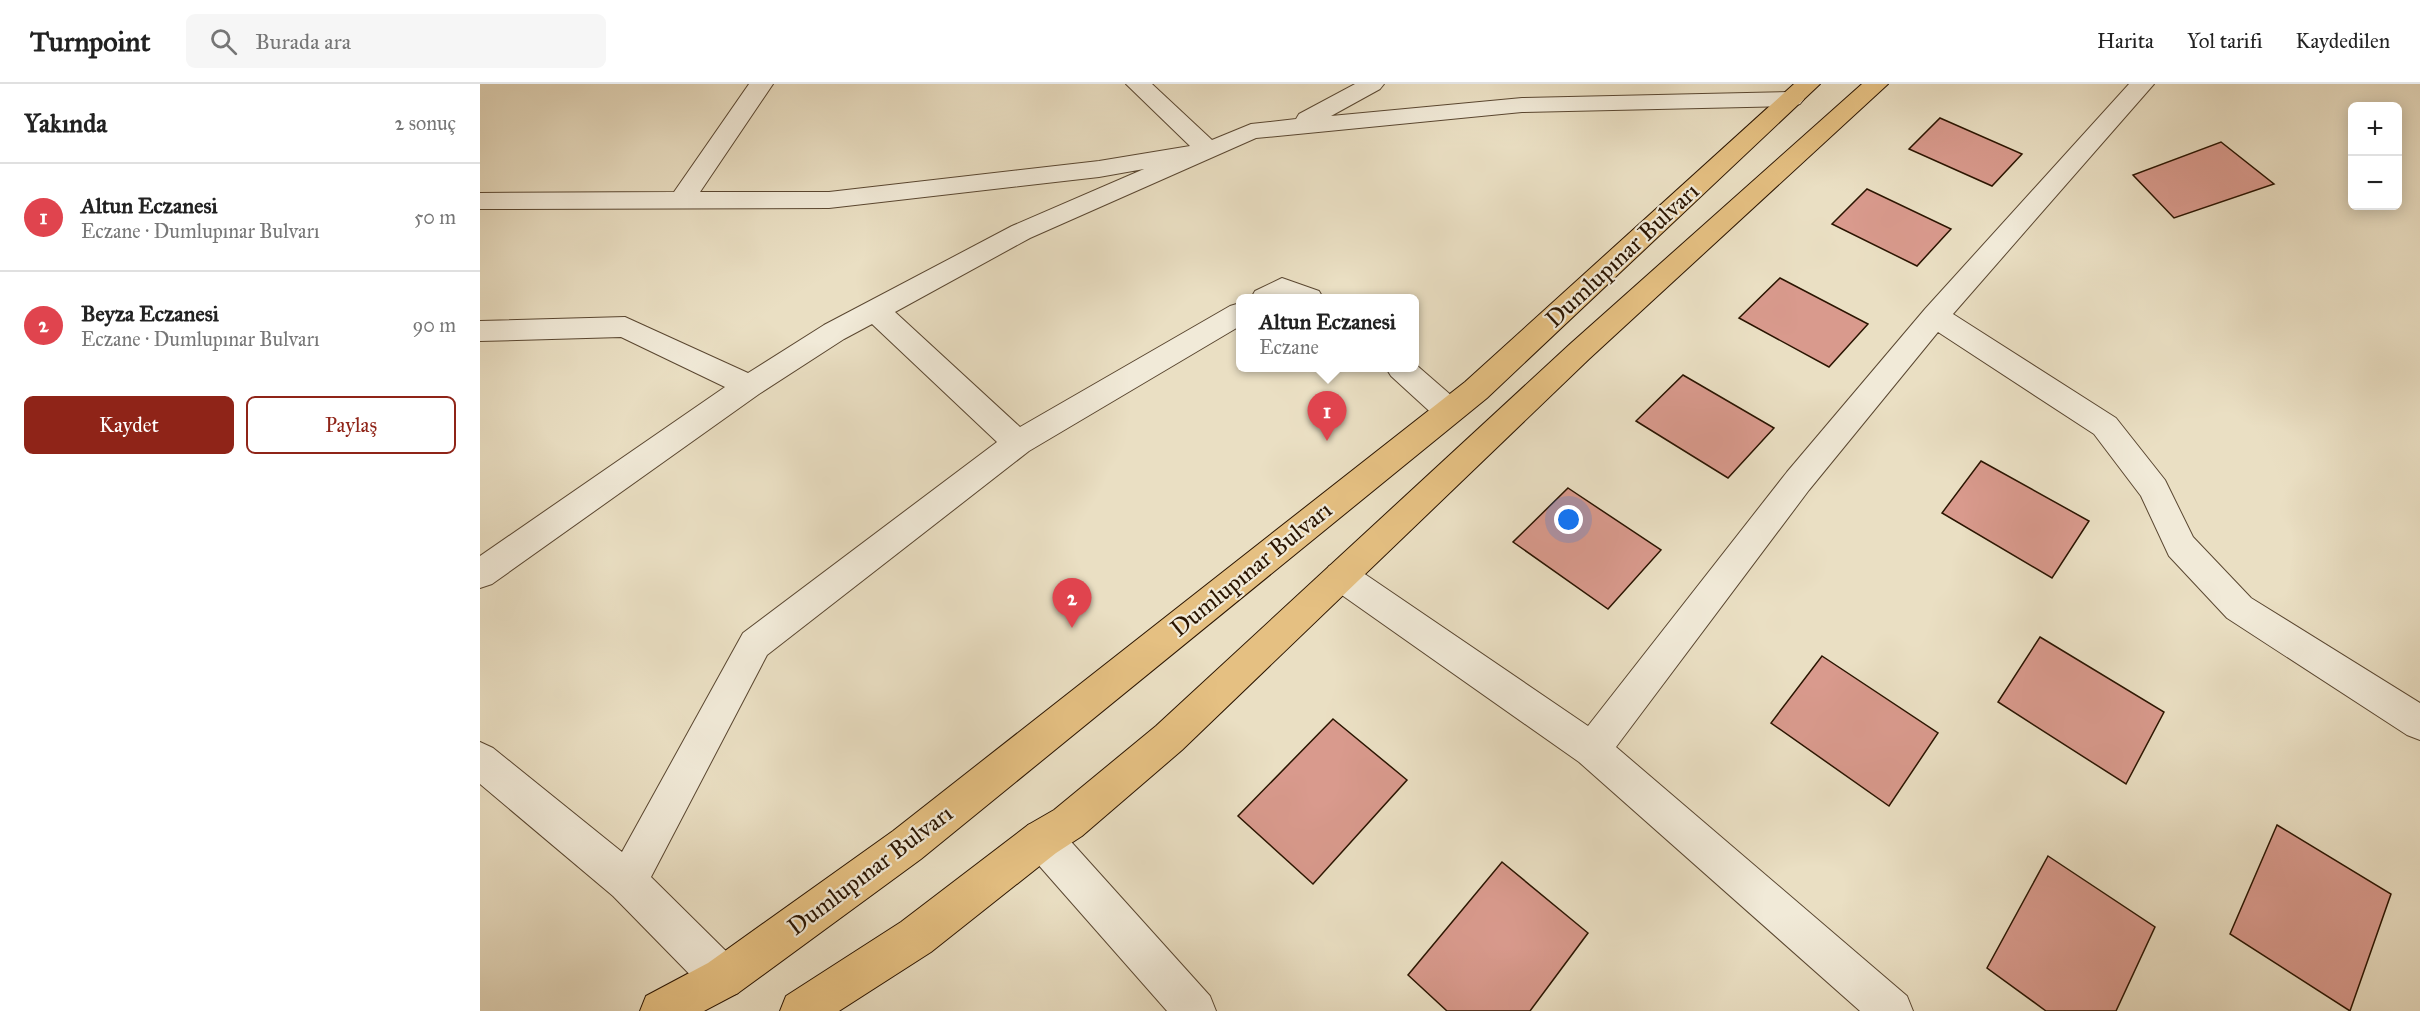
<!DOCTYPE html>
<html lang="tr">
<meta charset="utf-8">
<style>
body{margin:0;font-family:"IM FELL Great Primer",serif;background:#f6f6f6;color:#222}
.controls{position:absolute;right:18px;top:18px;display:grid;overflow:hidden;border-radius:9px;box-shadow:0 3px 15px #0003}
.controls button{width:54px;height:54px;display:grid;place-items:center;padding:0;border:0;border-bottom:2px solid #e0e0e0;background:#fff;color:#222;font:30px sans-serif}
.you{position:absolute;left:1089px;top:436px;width:21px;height:21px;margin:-15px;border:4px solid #fff;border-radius:50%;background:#1a73e8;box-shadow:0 0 0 9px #1a73e833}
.badge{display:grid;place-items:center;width:39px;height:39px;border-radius:50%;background:#8f2418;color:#fff;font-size:20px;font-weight:700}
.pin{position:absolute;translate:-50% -50px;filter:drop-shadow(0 2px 3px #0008)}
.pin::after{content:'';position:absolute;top:32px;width:21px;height:18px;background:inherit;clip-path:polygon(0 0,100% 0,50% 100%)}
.popup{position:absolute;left:756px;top:210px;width:183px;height:78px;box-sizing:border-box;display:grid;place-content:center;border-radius:9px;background:#fff;filter:drop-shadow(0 2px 4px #0005);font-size:20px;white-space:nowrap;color:#767676}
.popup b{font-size:22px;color:#222}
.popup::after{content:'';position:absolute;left:50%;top:100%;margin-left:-12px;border:12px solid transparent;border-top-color:#fff}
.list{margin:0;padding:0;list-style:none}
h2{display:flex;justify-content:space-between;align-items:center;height:78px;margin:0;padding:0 24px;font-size:26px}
h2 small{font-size:20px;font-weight:400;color:#767676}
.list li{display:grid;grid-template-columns:39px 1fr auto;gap:18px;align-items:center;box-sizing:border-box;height:108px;padding:0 24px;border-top:2px solid #e0e0e0}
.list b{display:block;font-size:22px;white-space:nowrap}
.list p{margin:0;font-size:20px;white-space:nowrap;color:#767676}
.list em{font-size:20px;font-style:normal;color:#767676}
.actions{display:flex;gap:12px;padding:18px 24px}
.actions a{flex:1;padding:14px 0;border:2px solid #8f2418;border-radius:9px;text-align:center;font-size:21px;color:#8f2418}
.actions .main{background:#8f2418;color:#fff}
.icon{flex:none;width:33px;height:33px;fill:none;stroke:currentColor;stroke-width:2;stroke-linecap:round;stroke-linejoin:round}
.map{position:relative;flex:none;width:1940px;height:927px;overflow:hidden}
header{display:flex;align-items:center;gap:36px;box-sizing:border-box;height:84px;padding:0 30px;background:#fff;border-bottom:2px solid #e0e0e0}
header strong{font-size:28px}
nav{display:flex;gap:33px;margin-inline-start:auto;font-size:21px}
.search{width:420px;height:54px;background:#f6f6f6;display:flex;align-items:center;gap:15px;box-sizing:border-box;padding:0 21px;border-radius:9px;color:#767676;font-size:22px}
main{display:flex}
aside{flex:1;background:#fff}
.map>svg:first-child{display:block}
</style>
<header>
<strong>Turnpoint</strong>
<div class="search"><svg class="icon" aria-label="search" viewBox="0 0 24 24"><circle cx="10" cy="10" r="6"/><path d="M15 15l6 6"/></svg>Burada ara</div>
<nav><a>Harita</a><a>Yol tarifi</a><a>Kaydedilen</a></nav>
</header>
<main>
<aside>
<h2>Yakında<small>2 sonuç</small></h2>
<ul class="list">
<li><span class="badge" style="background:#e0444e">1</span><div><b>Altun Eczanesi</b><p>Eczane · Dumlupınar Bulvarı</p></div><em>50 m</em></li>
<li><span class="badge" style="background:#e0444e">2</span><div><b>Beyza Eczanesi</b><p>Eczane · Dumlupınar Bulvarı</p></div><em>90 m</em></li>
</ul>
<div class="actions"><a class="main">Kaydet</a><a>Paylaş</a></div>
</aside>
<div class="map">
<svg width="1940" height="927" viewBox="0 0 1940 927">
<rect width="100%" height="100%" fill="#eadfc3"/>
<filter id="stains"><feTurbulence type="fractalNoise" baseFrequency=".00333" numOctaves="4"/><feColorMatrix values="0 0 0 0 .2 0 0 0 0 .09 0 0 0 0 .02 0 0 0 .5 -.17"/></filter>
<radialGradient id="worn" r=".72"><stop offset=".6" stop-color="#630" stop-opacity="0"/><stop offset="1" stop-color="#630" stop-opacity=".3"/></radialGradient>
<!-- building -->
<path fill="#d99a8d" stroke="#2a1400" stroke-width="1.5" d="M1460,34L1542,70L1512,102L1429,65Z
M1741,58L1794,100L1694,134L1653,91Z
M1387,105L1471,145L1437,182L1352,140Z
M1300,194L1388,240L1349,283L1259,234Z
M1203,291L1294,344L1248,394L1156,337Z
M1501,377L1609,437L1572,494L1462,429Z
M1088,404L1181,466L1128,525L1033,458Z
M1560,553L1684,628L1646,700L1518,618Z
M1342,572L1458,649L1409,722L1291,639Z
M853,635L927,696L833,800L758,732Z
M1797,741L1911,810L1870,927L1750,850Z
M1568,772L1675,843L1636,927H1566L1507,884Z
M1022,778L1108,849L1050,927H967L928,891Z"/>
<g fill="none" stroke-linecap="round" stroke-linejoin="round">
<!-- minor casing -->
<g stroke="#5a4731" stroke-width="2">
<path id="minor" d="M269,0H293L220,108H349L619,77L710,62L646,0H672L732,56L771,40L816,35L819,30L875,0H904L900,5L851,32L1042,14L1312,8L1320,10L1324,15L1320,20L1312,22L1042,28L776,54L550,154L415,228L540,343L750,222L760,219V242L549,367L287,571L171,793L258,879L264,894L258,909L243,915L228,909L133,812L0,700V658L13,664L142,768L263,549L517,358L392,240L364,255L279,310L12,500L0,504V472L245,303L141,253L0,257V237L145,233L268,289L344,241L532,142L664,85L619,93L349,124L0,125V109L194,108Z
M1649,0H1674L1473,230L1636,334L1685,396L1713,453L1771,514L1940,619V656L1927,651L1747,534L1689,472L1661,412L1614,350L1458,248L1329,406L1136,663L1427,912L1433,927H1380L1099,678L849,502L844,492L849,482L861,478L873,482L1108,642L1307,388L1445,225Z
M802,194L839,207L843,214H771L775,207Z
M934,279L980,319L984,327L980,335L969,338L958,335L911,292L906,284H934Z
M562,736L576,741L730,912L736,927H687L548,769L542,755L548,741Z"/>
</g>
<!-- major casing -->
<g stroke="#2a1400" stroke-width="2">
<path id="major" d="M1314,0H1340L1007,314L441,775L258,909L224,927H160L166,912L228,879L413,747L985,298Z
M1382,0H1408L1109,275L702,666L602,752L576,769L451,868L359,927H300L306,912L421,838L548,741L574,726L676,642L1089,261Z"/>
</g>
<!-- minor -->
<use href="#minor" fill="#f1ead8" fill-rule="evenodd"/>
<!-- major -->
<use href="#major" fill="#e5c082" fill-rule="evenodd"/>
</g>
<g text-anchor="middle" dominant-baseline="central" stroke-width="4.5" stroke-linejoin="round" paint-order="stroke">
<!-- street labels -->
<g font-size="24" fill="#2a1400" stroke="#f1ead8">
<text transform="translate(1142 171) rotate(-43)">Dumlupınar Bulvarı</text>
<text transform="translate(771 485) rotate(-39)">Dumlupınar Bulvarı</text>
<text transform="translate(390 786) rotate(-37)">Dumlupınar Bulvarı</text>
</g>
</g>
<rect width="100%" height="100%" filter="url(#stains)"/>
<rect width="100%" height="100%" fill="url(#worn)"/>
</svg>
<div class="controls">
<button>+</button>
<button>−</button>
</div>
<div class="you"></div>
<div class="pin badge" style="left:847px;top:357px;background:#e0444e">1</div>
<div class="popup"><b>Altun Eczanesi</b>Eczane</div>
<div class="pin badge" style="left:592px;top:544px;background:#e0444e">2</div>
</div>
</main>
